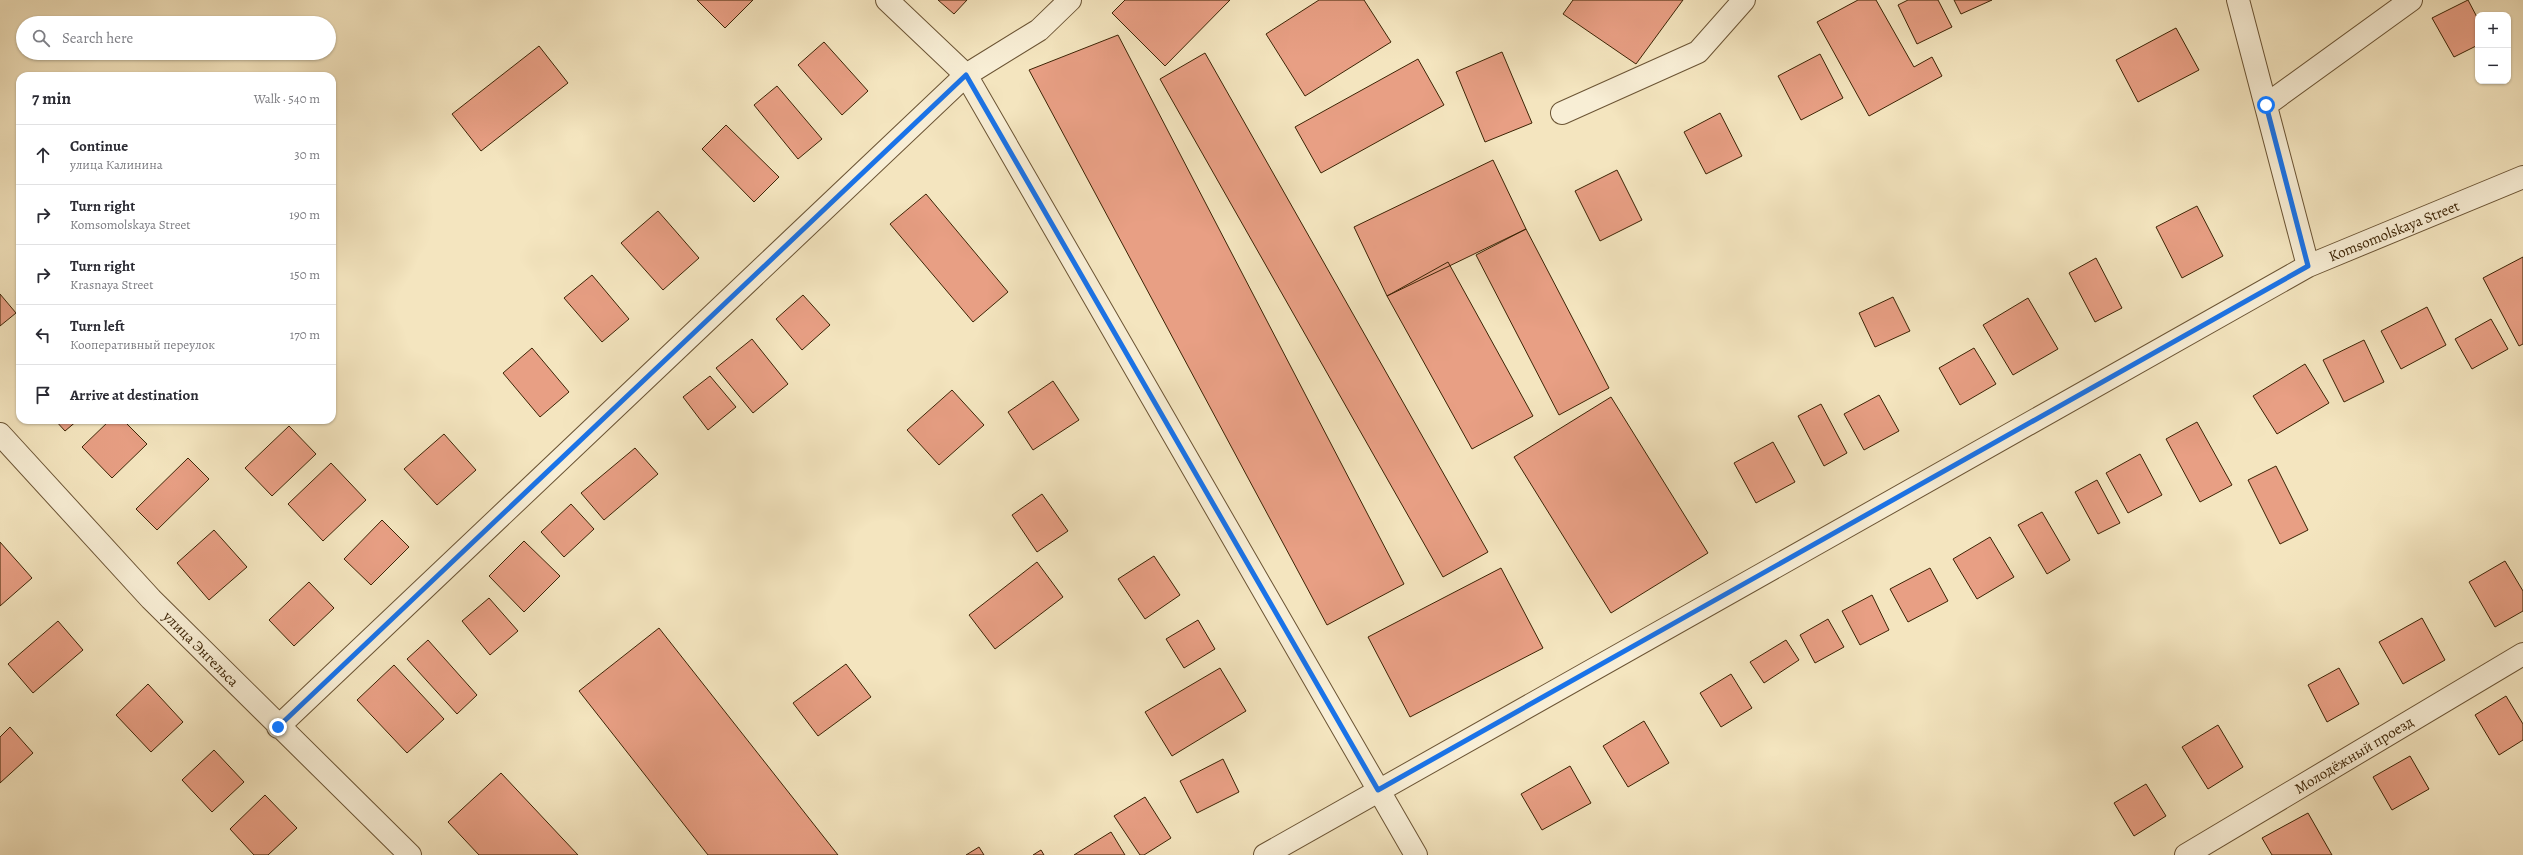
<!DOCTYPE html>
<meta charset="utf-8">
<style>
body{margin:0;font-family:Alegreya,serif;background:#f7f7f7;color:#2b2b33}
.controls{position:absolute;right:12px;top:12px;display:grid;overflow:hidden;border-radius:8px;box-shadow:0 1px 3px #0004}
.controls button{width:36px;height:36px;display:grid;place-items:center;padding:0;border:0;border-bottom:1px solid #e1e1e2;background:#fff;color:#2b2b33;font:20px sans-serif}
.stop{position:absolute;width:12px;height:12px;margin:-9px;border:3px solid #1a73e8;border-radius:50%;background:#fff}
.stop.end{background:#1a73e8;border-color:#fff;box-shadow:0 1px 4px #0008}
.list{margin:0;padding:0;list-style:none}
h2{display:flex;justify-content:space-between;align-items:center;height:52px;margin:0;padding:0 16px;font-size:17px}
h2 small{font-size:13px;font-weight:400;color:#7c7c81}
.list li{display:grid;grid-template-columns:26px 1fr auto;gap:12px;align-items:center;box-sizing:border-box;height:60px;padding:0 16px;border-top:1px solid #e1e1e2}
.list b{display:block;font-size:15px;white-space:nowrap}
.list p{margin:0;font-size:13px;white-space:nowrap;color:#7c7c81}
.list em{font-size:13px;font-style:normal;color:#7c7c81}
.icon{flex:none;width:22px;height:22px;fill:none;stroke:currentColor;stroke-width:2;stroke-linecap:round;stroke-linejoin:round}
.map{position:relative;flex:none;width:2523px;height:855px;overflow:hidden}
.search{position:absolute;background:#fff;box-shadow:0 1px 3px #0004;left:16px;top:16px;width:320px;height:44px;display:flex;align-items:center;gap:10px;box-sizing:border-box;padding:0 14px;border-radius:22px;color:#7c7c81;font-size:15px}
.panel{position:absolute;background:#fff;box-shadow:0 1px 3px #0004;left:16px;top:72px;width:320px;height:352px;border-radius:12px}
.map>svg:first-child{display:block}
</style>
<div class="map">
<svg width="2523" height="855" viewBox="0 0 2523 855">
<rect width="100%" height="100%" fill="#f4e5bf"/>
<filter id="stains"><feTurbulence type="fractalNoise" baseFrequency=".005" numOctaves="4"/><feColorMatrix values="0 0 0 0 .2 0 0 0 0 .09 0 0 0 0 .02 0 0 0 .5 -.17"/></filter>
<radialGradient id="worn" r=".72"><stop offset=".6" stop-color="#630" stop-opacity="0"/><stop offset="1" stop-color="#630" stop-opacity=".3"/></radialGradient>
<!-- building -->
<path fill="#e89f84" stroke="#3d2405" d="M697,0H753L725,28Z
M938,0H967L954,14Z
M1125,0H1230L1165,66L1112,13Z
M1319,0H1364L1391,42L1305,96L1266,34Z
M1573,0H1683L1636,64L1563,14Z
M1858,0H1876L1914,67L1932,57L1942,76L1869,116L1817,22Z
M1908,0H1938L1952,27L1917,44L1898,5Z
M1954,0H1992L1961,14Z
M2468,0L2478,19V45L2454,57L2432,18Z
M2176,28L2199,70L2138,102L2116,60Z
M1118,35L1404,584L1327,625L1029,70Z
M824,42L868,91L842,115L798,65Z
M539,46L568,83L481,151L452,114Z
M1502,52L1532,123L1485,142L1456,72Z
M1205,53L1488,552L1443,577L1160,79Z
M1820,54L1843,98L1801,120L1778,76Z
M1418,59L1444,105L1321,173L1295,127Z
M777,86L822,139L798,159L754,105Z
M1720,113L1742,156L1706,174L1684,132Z
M726,125L779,177L754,202L702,149Z
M1493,160L1526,229L1387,296L1354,227Z
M1617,170L1642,220L1600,241L1575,191Z
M926,194L1008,292L973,322L890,224Z
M2197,206L2223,256L2182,278L2156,227Z
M658,211L699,258L663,290L621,243Z
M1526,229L1609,388L1559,415L1476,255Z
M2523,257V344L2519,346L2483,278Z
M2096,258L2122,308L2095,322L2069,273Z
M1448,262L1533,416L1472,449L1387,296Z
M592,275L629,319L602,342L564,298Z
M0,294L16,313L0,326Z
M803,295L830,325L802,350L776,319Z
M1893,297L1910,331L1875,347L1859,313Z
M2028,298L2058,349L2013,375L1983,325Z
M2427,307L2446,345L2401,369L2381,331Z
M2491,319L2508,349L2472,369L2455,339Z
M752,339L788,384L753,413L716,368Z
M2364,340L2384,382L2344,402L2323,360Z
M532,348L569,392L540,417L503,373Z
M1974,348L1996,384L1960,405L1939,368Z
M2305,364L2329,403L2277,434L2253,396Z
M710,376L736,407L708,430L683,397Z
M1053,381L1079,420L1033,450L1008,412Z
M952,390L984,425L939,465L907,430Z
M1879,395L1899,431L1864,450L1844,414Z
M1611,397L1708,553L1611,613L1514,457Z
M1821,404L1847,453L1824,466L1798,416Z
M55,420H78L65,431Z
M110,420H123L147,444L112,478L82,447Z
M2197,422L2232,485L2200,502L2166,439Z
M289,426L316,454L272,496L245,468Z
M444,434L476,470L437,505L404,469Z
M1773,442L1795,482L1756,503L1734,463Z
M635,448L658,474L604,520L581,493Z
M2140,454L2162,495L2128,513L2106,473Z
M188,458L209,479L157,530L136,509Z
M331,463L366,500L323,541L288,504Z
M2276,466L2308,530L2280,544L2248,480Z
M2097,480L2120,523L2098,534L2075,492Z
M1042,494L1068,531L1037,552L1012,515Z
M571,504L594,529L564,557L541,532Z
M2042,512L2070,560L2047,574L2018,525Z
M382,520L409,547L371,585L344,559Z
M214,530L247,567L209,600L177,563Z
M1990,537L2014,577L1977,599L1953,559Z
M524,541L560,576L524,612L489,576Z
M0,542L32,578L0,606Z
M1154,556L1180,595L1145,619L1118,579Z
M2505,561L2523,591V611L2495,627L2469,582Z
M1037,562L1063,597L995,649L969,615Z
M1501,568L1543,648L1410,717L1368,637Z
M1930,568L1948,601L1908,622L1890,589Z
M309,582L334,608L294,646L269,620Z
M1872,595L1889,630L1860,645L1842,611Z
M489,598L518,631L490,655L462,621Z
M2422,618L2445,660L2403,684L2379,642Z
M1828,619L1844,647L1815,663L1800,635Z
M1198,620L1215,649L1184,668L1166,639Z
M58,621L83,650L33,693L8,664Z
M659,628L838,855H708L579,691Z
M428,640L477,695L457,714L407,659Z
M1786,640L1799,660L1764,683L1750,662Z
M846,664L871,697L818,736L793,703Z
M394,665L444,719L407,753L357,700Z
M1220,668L1246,711L1172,756L1145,712Z
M2339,668L2359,704L2327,722L2308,685Z
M1731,674L1752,708L1721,727L1700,693Z
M148,684L183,722L151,752L116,715Z
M2506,696L2523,724V740L2499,755L2475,715Z
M1644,721L1669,763L1628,787L1603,746Z
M2218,725L2243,767L2208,789L2182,747Z
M10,727L33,753L0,783V737Z
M214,750L244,782L212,812L182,780Z
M2410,756L2429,789L2392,810L2373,777Z
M1223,759L1239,792L1197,813L1180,781Z
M1570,766L1591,803L1542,830L1521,794Z
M501,773L578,855H479L448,822Z
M2146,784L2166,816L2134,836L2114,803Z
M265,795L297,828L268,855H254L230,829Z
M1145,797L1171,838L1144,855H1140L1114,816Z
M2308,813L2332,855H2272L2262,838Z
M1111,832L1125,855H1074Z
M979,847L984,855H966Z
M1041,850L1044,855H1033Z"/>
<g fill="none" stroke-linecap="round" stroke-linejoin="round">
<!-- minor casing -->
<g stroke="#6b5434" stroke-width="24">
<path id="minor" d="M887,0L966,75L1416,855
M2238,0L2308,266
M2266,105L2411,0
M1562,113L1698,52L1744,0
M0,434L151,599L410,855
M278,727L966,75L1039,30L1070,0
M1265,855L2308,266L2523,177
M2186,855L2523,654"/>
</g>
<!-- minor -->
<use href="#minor" stroke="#f8eed5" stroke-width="22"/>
</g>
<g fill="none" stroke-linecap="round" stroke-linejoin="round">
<!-- route -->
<path stroke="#1a73e8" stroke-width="5" d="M278,727L966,75L1378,790L2308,266L2266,105"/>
</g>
<g text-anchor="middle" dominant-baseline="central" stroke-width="3" stroke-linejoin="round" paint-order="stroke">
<!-- street labels -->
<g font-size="15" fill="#3d2405" stroke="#f8eed5">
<text transform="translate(2394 231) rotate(-22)">Komsomolskaya Street</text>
<text transform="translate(201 649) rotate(45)">улица Энгельса</text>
<text transform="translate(2354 755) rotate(-31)">Молодёжный проезд</text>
</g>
</g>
<rect width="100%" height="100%" filter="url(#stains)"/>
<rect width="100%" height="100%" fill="url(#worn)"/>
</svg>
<div class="controls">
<button>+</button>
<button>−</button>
</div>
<div class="stop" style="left:2266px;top:105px"></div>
<div class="stop end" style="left:278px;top:727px"></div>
<div class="search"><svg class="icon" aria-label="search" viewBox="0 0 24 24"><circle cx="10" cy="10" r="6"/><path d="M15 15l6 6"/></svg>Search here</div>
<section class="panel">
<h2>7 min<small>Walk · 540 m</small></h2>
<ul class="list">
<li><svg class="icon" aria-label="ahead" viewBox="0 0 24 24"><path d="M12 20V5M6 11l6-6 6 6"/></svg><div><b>Continue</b><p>улица Калинина</p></div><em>30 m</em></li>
<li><svg class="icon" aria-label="right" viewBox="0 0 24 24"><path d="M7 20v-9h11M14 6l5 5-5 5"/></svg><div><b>Turn right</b><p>Komsomolskaya Street</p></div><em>190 m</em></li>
<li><svg class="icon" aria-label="right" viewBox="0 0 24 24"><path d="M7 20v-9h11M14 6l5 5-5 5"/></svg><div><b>Turn right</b><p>Krasnaya Street</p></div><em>150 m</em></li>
<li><svg class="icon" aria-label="left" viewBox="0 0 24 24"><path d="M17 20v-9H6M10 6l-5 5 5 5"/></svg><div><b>Turn left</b><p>Кооперативный переулок</p></div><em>170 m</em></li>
<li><svg class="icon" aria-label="arrive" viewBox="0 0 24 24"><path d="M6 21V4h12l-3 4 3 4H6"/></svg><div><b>Arrive at destination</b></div></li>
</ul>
</section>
</div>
